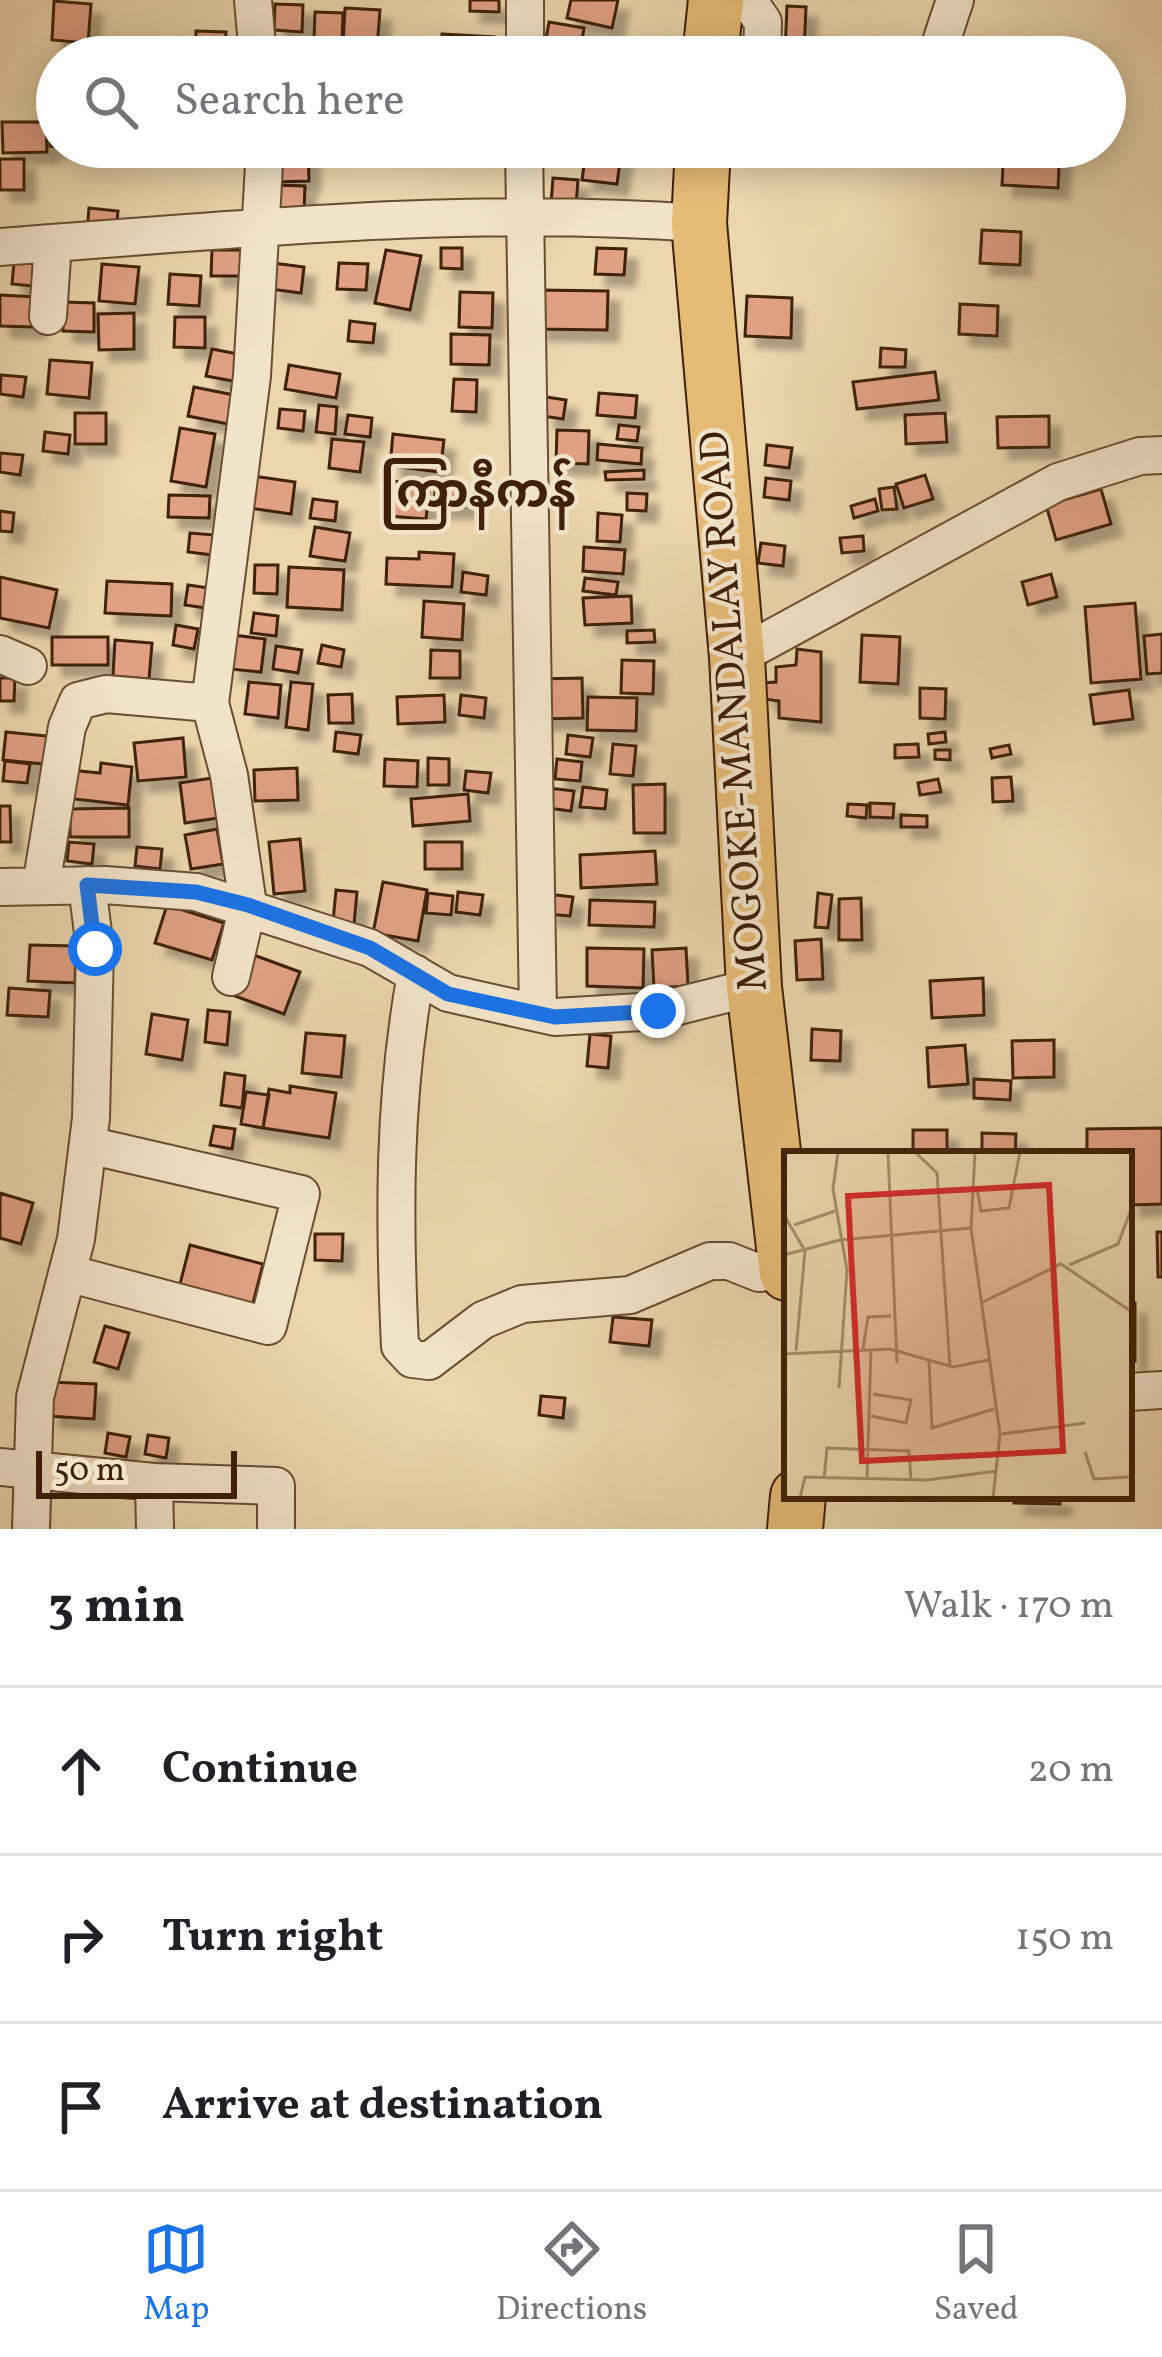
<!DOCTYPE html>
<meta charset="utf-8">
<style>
body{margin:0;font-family:Vollkorn,"Noto Sans Myanmar",serif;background:#f2f2f2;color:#202124}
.scale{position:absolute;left:36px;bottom:30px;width:201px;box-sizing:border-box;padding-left:12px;border:6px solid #3f2009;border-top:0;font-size:33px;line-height:42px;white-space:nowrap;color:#3f2009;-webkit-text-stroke:9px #f2e4ca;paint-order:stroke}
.stop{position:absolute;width:36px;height:36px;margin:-27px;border:9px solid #1a73e8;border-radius:50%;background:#fff}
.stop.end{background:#1a73e8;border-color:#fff;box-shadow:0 3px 12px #0008}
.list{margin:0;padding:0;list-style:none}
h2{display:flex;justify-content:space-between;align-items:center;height:156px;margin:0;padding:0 48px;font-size:51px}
h2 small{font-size:39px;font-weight:400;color:#757577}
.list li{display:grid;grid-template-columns:78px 1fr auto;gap:36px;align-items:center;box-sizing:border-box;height:168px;padding:0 48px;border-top:3px solid #e0e0e0}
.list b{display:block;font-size:45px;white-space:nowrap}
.list em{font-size:39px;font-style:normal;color:#757577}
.icon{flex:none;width:66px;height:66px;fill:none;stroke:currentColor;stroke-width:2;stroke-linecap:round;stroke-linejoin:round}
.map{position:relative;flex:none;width:1162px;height:1529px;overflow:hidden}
.search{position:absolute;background:#fff;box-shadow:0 6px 30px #0003;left:36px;right:36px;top:36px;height:132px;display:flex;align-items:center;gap:30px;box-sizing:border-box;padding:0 42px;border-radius:66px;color:#757577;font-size:45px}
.sheet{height:660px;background:#fff}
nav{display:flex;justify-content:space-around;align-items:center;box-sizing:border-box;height:168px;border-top:3px solid #e0e0e0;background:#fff;font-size:33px;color:#757577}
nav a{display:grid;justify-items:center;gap:6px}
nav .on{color:#1a73e8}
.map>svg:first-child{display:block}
</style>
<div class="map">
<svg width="1162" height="1529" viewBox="0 0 1162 1529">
<defs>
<filter id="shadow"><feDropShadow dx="11" dy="11" stdDeviation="3" flood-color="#0004"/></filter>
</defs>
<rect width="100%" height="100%" fill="#ebd6ad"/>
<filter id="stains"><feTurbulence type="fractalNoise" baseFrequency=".00167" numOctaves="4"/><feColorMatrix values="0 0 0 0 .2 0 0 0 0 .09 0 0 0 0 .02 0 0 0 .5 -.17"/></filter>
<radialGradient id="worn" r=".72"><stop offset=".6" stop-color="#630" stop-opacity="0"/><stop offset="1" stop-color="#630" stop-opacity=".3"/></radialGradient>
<!-- building -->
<path fill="#e0a083" stroke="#3f2009" stroke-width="3" filter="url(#shadow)" d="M470,0H499V12L470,11Z
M571,0H618L612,28L567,18Z
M54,1L91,4L88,43L52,40Z
M275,4L303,5L302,32L274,30Z
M787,6L806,7L804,53L785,52Z
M345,8L380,10L377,48L343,45Z
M315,12L343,13L342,39L314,38Z
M549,22L584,28L579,57H543Z
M196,31L226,32L224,57H195Z
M442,34L495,37L494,57H441Z
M595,48L624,50V57H594Z
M52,111H57V147L50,146Z
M2,122H46L47,152L3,153Z
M273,147H308L309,181L274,182Z
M385,147H428V151L385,152Z
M1004,147H1060L1058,188L1002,185Z
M586,150L621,154L617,184L582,180Z
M0,159H24V190H0Z
M553,178L578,180L576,206L551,204Z
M276,185L305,186L304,213L275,211Z
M89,208L118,211L116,234L87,232Z
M982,230L1021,232L1020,265L980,263Z
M441,248H462V269L441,268Z
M597,248L626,249L624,275L595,274Z
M212,250H245L244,276H211Z
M386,250L421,256L410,310L375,303Z
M14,262L36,264L34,286L12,284Z
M273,263L304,267L301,293L270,289Z
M339,263L368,264L366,290L337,289Z
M102,264L139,267L135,304L99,301Z
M170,274L201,276L199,306L168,304Z
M537,290L608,291L607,330L536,329Z
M460,292L493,293L492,328L459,327Z
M0,295L36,297L34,327L0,326Z
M747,296L792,298L791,338L745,336Z
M63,302L94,303V332L63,331Z
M960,304L998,306L997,336L959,334Z
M134,313V349L99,350L98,314Z
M175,317H205V348L174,347Z
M350,321L375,324L373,343L348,341Z
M451,334L490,335L489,365L451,364Z
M881,348L906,350L905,367H880Z
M212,349L243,355L238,382L206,376Z
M50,360L92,363L89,398L47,394Z
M289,365L340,374L336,398L285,389Z
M935,372L939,400L857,409L853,382Z
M1,375L26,377L23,397L0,394Z
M454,379L477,380L476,412L452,411Z
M194,387L234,395L228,424L188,416Z
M599,393L637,396L635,418L597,415Z
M546,397L566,400L563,419L543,416Z
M319,405L337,407L335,434L316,432Z
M280,409L305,411L303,431L278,428Z
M75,413H106V444H75Z
M945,413L947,442L906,444L905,415Z
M348,415L372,418L370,437L345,434Z
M1049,416V447L998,448L997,417Z
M619,425L639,427L637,441L617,439Z
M180,428L215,434L206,487L171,481Z
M557,430L589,431L588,464L556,463Z
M45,432L70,435L68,454L43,451Z
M393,434L444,440L440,472L390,466Z
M332,439L364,442L360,472L329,468Z
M598,444L642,448L641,464L597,460Z
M767,445L792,448L789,468L765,465Z
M0,453L23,455L20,475L0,472Z
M644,470V479L606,480L605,472Z
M925,475L933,499L904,508L896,484Z
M253,476L295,482L291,514L249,508Z
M766,478L791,481L789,500L764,497Z
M392,481L430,485L426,519L388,516Z
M435,484L466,485L465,507H435Z
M894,487L897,509L882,510L879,489Z
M1101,489L1111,524L1056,540L1046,505Z
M627,493L647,494L646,511L627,510Z
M169,495L210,496L209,518L168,517Z
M313,499L337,502L335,521L310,518Z
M875,499L878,511L854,518L851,506Z
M0,511L14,513L12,532L0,531Z
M598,513L622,515L620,542L597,541Z
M315,527L350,533L345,561L310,556Z
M190,533L215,535L213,555L188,552Z
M863,536L864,551L842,553L840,538Z
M761,543L785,546L783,566L758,563Z
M584,547L625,550L623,574L583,571Z
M419,552L454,554L452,587L386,584L387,558L419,559Z
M255,565H278L277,594L254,593Z
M289,567L344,570L342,610L287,607Z
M463,572L488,576L486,595L461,592Z
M1051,574L1057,597L1028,605L1022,582Z
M0,577L57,590L49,628L0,618Z
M585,578L618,582L616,595L583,591Z
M107,581L172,584L171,616L105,613Z
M188,585L209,588L206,608L185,605Z
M631,596L632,623L585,625L583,598Z
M424,601L464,604L462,640L422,637Z
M1135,603L1141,679L1091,683L1085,607Z
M254,613L278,616L276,636L251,633Z
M176,625L198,629L194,649L173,645Z
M654,630L655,642L627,643V631Z
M1162,634V673L1147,674L1144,636Z
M233,635L265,639L261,672L229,669Z
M862,635L900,637L898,684L860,682Z
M52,637H108V665H52Z
M115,640L152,643L149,679L113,676Z
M322,645L344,650L341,667L318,663Z
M276,646L302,650L298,673L273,669Z
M797,649L821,652V722L779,718V701L764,699L762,683L776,682V667L796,665Z
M431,650L460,651V678H430Z
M622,660L654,661L653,694L621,693Z
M0,678H15L14,701H0Z
M582,678L583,718L538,719L537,679Z
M249,682L281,685L278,718L245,714Z
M291,682L313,684L308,730L286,727Z
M920,688L946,689L945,719L920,718Z
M1129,690L1133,719L1094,724L1090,695Z
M352,694L353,723H329L328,695Z
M444,695L445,722L398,724L397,697Z
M461,695L486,698L484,718L459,715Z
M588,697L637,698L636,731L587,730Z
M6,732L47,736L44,764L3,760Z
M336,732L361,735L358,754L334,751Z
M945,732L946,742L929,744L928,734Z
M568,735L593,738L590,757L566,754Z
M183,738L186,777L138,781L134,743Z
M613,744L636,746L633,776L610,774Z
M918,744L919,757L895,758V745Z
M1009,745L1011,754L992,758L990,749Z
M935,750H950V760L935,759Z
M428,758L449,759V785H428Z
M385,759L418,761L417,787L384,786Z
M557,759L582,762L580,781L555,779Z
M5,761L30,764L27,783L3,781Z
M101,763L132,767L128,805L66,798L69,770L100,773Z
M297,768L298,800L255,801L254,770Z
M466,771L491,773L488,793L464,790Z
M1011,777L1013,801L993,802L992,778Z
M212,778L218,818L185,823L180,783Z
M938,779L941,792L920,795L918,783Z
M665,784V833H634L633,785Z
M583,787L607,790L605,809L580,807Z
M549,788L574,791L571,811L547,808Z
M468,794L470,821L413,826L411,799Z
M870,803L894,804L893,818L870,817Z
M848,804L867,805L866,818L847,816Z
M0,806H10L11,842H0Z
M129,808V837H70V809Z
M901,815L927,816V827H901Z
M217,829L223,864L191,869L185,835Z
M300,839L305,891L274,894L269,842Z
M69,842L94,844L92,864L67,861Z
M425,842H462V869H425Z
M137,847L162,849L160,869L135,866Z
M655,851L657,884L581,888L580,855Z
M383,882L427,890L418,941L373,933Z
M336,890L357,892L354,924L333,922Z
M458,892L483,895L480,915L456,912Z
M428,893L453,896L451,915L426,913Z
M818,893L832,895L828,928L815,927Z
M548,894L573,897L570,916L546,914Z
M861,898L862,940H839V899Z
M590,900L655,902L654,927L589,925Z
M167,905L224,923L212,960L155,943Z
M821,939L823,979L797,980L795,941Z
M30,945L76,946L75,983L28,981Z
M587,948L644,949L643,988L587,986Z
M686,948L688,986L654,988L652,950Z
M251,954L300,972L284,1014L235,996Z
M983,978L984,1015L932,1018L930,981Z
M9,988L50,991L48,1017L7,1015Z
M208,1010L230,1012L227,1045L205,1042Z
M152,1014L188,1020L182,1060L146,1054Z
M812,1029L841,1031L840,1061L811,1060Z
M306,1033L345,1036L341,1077L302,1073Z
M590,1034L611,1036L608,1068L587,1066Z
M1054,1040V1077L1013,1078L1012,1041Z
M965,1045L968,1084L929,1087L927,1048Z
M225,1073L245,1076L242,1108L221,1105Z
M974,1079L1011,1081L1010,1100L974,1098Z
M290,1086L336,1093L329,1138L263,1128L269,1089L290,1093Z
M246,1092L269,1095L263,1128L241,1124Z
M214,1126L235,1129L232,1149L210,1145Z
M1162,1128V1204L1129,1205V1154H1087V1129Z
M913,1130H947V1154H913Z
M982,1133L1016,1134L1015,1154H982Z
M0,1193L33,1203L21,1244L0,1238Z
M1157,1232H1162V1277H1158Z
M315,1234H343L342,1261L315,1260Z
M190,1245L263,1264L252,1307L179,1288Z
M1129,1303H1135V1361H1129Z
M613,1317L652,1320L649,1346L610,1342Z
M105,1326L129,1333L118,1369L94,1362Z
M50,1382L96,1384L94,1419L48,1416Z
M541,1396L565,1398L563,1418L539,1415Z
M108,1433L130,1437L126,1457L105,1453Z
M148,1435L169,1438L166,1458L145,1454Z
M1014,1496H1060V1504L1014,1503Z"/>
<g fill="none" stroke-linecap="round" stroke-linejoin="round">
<!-- minor casing -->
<g stroke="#6a4e32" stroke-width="40">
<path id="minor" d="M253,0L258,57
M748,0L763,22L762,57
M525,57V0
M936,57L955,0
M524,147L538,1013
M842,147H887
M0,247C234,230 464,206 699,223
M48,316L53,243
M0,654L28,666
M737,657L1058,482L1140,456L1162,455
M41,886L67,727L78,701L106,694L210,703
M0,887L105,885L196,892L370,948L448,993L555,1017L658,1011L754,987
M416,974C393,1100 394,1219 400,1346L412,1359L429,1361L483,1320L522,1304L630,1295L710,1261H729L759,1273L787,1270
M231,977L248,905L229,775L210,703L252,376L265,147
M67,1273L268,1326L301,1194L88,1145
M1129,1392L1162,1390
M0,1467L154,1482L276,1486V1529
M154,1482L155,1529
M31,1529L35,1397L76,1239L91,1118L95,949L87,885"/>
</g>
<!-- highway casing -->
<g stroke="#3f2009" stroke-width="58">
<path id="highway" d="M710,57L716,0
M703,147L699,223L737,657L754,987L787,1273
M795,1529L798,1496"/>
</g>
<!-- minor -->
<use href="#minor" stroke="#f2e4ca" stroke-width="36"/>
<!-- highway -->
<use href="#highway" stroke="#e6bb76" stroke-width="54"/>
</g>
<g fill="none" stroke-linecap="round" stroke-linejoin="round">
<!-- route -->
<path stroke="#1a73e8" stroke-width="15" d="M95,949L87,885L196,892L248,905L370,948L448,994L555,1017L658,1011"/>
</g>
<g text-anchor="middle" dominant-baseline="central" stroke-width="9" stroke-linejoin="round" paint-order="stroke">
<!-- street labels -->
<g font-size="42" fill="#3f2009" stroke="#f2e4ca">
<text transform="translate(736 711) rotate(-94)">MOGOKE-MANDALAY ROAD</text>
</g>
<!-- quarter labels -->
<g font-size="48" font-weight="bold" fill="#3f2009" stroke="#f2e4ca">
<text x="478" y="494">ကြာနီကန်</text>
</g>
</g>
<!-- overview -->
<g transform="translate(784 1151)">
<rect width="348" height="348" fill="#ebd6ad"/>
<path fill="none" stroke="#a68d6b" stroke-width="3" d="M54,1L49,38L63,119L55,237M104,1L113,212M131,1L153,22L166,216M191,1L187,77L216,283L209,347M193,38L197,60L225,57L236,1M0,64L21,100L12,200M10,74L51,60M0,104L56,89L187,77M285,114L334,93L348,56M199,151L277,113L348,161M79,198L84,166L107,165M0,203L106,198L169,216L204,209M145,210L148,277L210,258M348,250V345M87,265L122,272L127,249L89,243M218,283L301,272M301,301L310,328L345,326M40,328L43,297L125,300L127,329M83,328L87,198M16,347L21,326L143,329L213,320"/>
<path fill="#d62828" fill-opacity="0.15" stroke="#d62828" stroke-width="6" d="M265,34L279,300L78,310L64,45Z"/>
<rect width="348" height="348" fill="none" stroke="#3f2009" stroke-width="6"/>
</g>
<rect width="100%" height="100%" filter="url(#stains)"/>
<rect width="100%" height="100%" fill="url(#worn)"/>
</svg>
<div class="scale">50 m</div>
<div class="stop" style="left:95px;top:949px"></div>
<div class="stop end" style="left:658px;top:1011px"></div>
<div class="search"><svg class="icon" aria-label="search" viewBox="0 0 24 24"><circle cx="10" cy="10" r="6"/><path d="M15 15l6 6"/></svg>Search here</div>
</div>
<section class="sheet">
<h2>3 min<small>Walk · 170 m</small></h2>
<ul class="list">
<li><svg class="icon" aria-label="ahead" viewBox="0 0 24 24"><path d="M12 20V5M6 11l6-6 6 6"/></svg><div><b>Continue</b></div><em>20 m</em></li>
<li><svg class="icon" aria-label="right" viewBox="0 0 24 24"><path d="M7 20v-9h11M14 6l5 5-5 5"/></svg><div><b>Turn right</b></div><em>150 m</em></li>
<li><svg class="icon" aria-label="arrive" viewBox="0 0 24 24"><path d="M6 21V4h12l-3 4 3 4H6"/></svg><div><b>Arrive at destination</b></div></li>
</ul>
</section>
<nav>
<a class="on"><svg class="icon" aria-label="map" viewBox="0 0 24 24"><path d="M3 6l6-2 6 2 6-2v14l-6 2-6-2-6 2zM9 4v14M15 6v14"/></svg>Map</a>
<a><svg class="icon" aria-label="directions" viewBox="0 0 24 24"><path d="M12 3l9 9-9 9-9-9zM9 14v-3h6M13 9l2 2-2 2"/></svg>Directions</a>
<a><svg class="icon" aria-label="saved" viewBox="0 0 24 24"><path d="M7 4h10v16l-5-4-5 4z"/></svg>Saved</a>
</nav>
